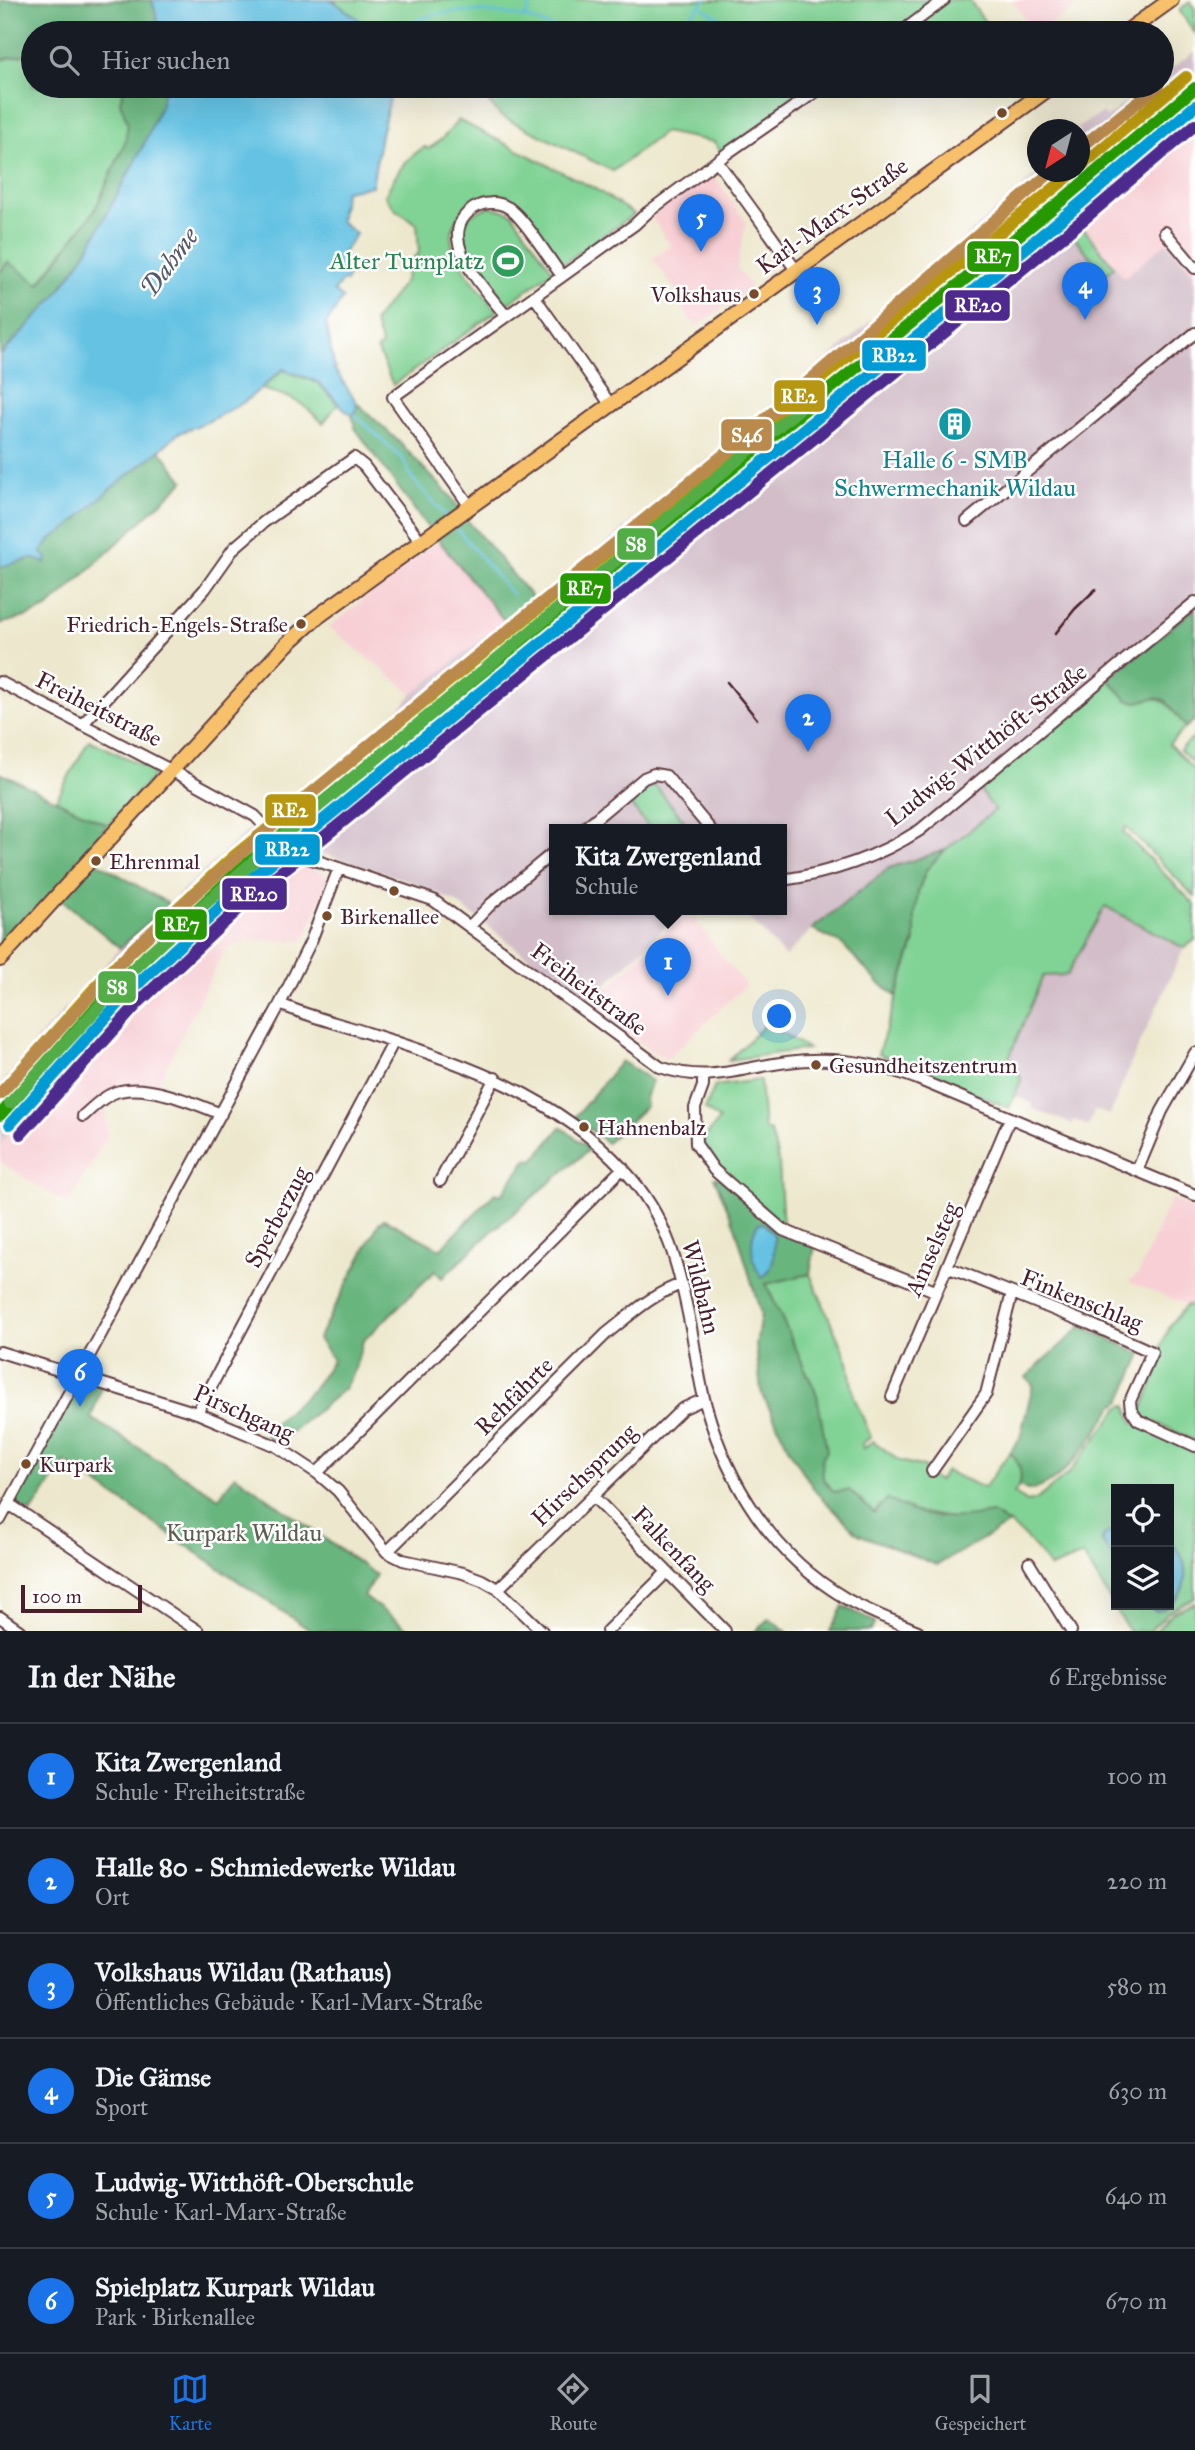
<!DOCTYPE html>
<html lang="de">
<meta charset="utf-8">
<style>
body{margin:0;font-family:"IM FELL Great Primer",serif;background:#242831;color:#f1f3f6}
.controls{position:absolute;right:21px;bottom:21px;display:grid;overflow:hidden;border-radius:0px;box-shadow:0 7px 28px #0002}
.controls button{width:63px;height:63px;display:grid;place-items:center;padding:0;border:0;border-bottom:2px solid #363941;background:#171b24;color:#f1f3f6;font:35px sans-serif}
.compass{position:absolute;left:1027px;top:119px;width:63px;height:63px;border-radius:50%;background:#171b24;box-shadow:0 7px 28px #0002;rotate:216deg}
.scale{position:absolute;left:21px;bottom:18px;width:121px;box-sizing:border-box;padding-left:7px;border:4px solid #4a1f2b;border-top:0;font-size:19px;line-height:24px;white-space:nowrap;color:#4a1f2b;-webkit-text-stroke:5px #fff;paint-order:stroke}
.you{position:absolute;left:780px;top:1017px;width:24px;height:24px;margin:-18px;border:5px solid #fff;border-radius:50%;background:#1a73e8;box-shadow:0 0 0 10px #1a73e833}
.badge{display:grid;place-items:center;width:46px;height:46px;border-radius:50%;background:#1a73e8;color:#fff;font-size:23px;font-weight:700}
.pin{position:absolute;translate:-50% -58px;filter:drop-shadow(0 2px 4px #0008)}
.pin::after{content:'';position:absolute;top:37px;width:24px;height:21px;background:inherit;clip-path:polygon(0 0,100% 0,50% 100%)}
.popup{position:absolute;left:549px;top:824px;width:238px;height:91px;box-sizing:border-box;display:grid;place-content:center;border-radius:0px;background:#171b24;filter:drop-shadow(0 2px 5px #0005);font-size:23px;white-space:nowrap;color:#9ea1a6}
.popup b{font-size:26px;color:#f1f3f6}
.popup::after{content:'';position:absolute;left:50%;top:100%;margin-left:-14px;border:14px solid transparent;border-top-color:#171b24}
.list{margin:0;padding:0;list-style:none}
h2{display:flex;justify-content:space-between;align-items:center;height:91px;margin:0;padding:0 28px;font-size:30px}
h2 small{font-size:23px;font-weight:400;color:#9ea1a6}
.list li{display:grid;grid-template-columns:46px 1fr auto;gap:21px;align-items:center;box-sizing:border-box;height:105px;padding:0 28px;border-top:2px solid #363941}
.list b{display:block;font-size:26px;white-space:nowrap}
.list p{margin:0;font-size:23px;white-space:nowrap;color:#9ea1a6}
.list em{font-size:23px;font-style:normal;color:#9ea1a6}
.icon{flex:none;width:38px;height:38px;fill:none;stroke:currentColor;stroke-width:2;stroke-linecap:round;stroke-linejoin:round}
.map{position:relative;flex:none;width:1195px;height:1631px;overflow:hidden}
.search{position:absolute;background:#171b24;box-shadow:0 7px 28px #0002;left:21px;right:21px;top:21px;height:77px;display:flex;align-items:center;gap:18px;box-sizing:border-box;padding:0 24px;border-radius:38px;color:#9ea1a6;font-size:26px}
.sheet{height:721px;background:#171b24}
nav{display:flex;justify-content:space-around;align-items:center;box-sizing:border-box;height:98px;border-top:2px solid #363941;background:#171b24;font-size:19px;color:#9ea1a6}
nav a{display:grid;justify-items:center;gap:4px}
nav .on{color:#1a73e8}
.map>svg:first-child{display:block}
</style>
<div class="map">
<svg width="1195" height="1631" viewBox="0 0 1195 1631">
<rect width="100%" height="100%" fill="#fff"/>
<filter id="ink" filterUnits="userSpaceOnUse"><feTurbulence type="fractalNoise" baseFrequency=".0143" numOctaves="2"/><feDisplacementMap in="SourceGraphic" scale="14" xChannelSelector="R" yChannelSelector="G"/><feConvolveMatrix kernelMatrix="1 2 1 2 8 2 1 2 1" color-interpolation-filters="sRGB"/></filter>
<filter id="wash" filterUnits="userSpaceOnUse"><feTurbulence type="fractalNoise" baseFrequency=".00686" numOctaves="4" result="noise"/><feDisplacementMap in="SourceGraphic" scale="28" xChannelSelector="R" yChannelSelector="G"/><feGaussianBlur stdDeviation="1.57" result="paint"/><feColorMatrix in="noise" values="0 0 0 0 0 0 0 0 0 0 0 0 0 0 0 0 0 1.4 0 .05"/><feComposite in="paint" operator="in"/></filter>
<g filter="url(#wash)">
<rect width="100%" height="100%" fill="#ede8cd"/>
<!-- built -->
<path fill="#f7cfd4" d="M1012,0H1085L1038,33H1036Z
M1195,108V275L1167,242L1124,278L1065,205L1086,188L1091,193L1110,178L1136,166L1149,154L1156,141Z
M713,174L746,222L737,268L751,287L696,327L680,305L684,302L653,259L671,246L651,216Z
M439,539L508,625L489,633L413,694L329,627Z
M274,848L329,877L304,941L251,940L225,949L156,1087L123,1082L104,1095L107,1136L68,1205L0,1162V1145L64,1058L120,1003L178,938L227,890Z
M691,913L725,961L746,985L667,1059L656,1054L591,1006L674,922Z
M1171,1199L1195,1209V1308L1129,1282L1139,1273Z"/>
<!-- industrial -->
<path fill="#d2bdc8" d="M1195,51V93L1132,147L1138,155L1090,194L1085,188L1065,205L1124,278L1167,242L1195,275V608L979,790L996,810L945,850L889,868L812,929L785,957L760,929L740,910H782V830H554V910H686L679,914L587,1002L457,903L410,881L308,849L297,835L274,848L227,890L178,938L120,1003L64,1058L0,1145V1087L29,1049L120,948L249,829L277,817L382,728L413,694L489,633L508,625L811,374L1039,172H1080V130L1076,129L1102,112L1106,117L1148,86H1162V76Z
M1105,905L1184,948L1133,1058L1110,1115L1095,1110L1088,1126L1074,1120L1072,1124L1031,1108L1032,1103L1014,1095L1021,1079L1006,1065L1044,976L1067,974Z"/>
<!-- green -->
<path fill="#81d395" stroke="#667960" stroke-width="2" fill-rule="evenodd" d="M332,0H969L993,33H964L958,27L947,33H377Z
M1190,2L1195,9V33L1179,10Z
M33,53V86H125L121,102L128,124L125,143L95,210L38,284L8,262L0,272V60Z
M468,86H798L808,91L721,152L714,142L664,132L613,171L501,116L484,97Z
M458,120L594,188L634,214L560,266C549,250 529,216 514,206C488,186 448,210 452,243C455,263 484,294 497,311L393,385L377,349L382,346L374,322L406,279L408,263L419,253L417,224L396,210L385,196C395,175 405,158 425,147L428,149C441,142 450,131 458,120Z
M490,206L512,213L553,271L503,307L466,257L462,225L469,215Z
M1080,224L1114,267L1105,275L1070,232Z
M283,370L318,383L338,404L323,423C300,400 292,397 261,389Z
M1108,679L1137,702C1165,691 1171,708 1186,727L1169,744L1195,771V897L1126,827L1123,832L1195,905V940L1184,948L1105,906L1067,975L1043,976L1006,1065L1018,1070L1021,1080L1009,1108L878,1054L915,940V915L918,892L926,870L945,850L995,810L979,789Z
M1195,736V765L1180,750Z
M89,740L154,771L151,779L108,825L56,800Z
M652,785L657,788L692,830H651L629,803Z
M767,1023L808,1049L729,1060Z
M760,1080L764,1129L771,1132L779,1164L783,1226L708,1160L699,1145L719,1120L705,1109L715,1086Z
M810,1274L848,1362L854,1397L871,1437L862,1444L863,1449L873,1441L900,1461L924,1467L925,1472L938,1481L946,1471L984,1488L1010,1452C1022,1463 1026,1480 1014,1493L1026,1502L1036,1500L1069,1473L1120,1407L1126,1405L1134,1423L1195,1451V1598L1168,1612L1150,1631H1129L1083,1555L1050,1568C1034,1542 1018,1529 992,1513L959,1519L908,1511L874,1513L849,1490L834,1492L823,1479L817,1395L766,1284ZM1116,1489H1169V1542C1192,1557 1188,1597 1164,1609L1146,1605H1116V1561L1102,1541L1111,1531L1116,1530Z
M1187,1305L1195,1308V1441L1140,1415L1159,1368L1160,1349L1171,1324Z
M1195,1603V1631C1185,1628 1169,1631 1156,1631L1172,1613Z"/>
<!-- forest -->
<path fill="#68b57e" stroke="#596a54" stroke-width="2" d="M1,0H152L161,33H33V53L0,60Z
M125,86H164L161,105L143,146L86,253L54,298L0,356V272L8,262L39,284L95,210L125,143L128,124L120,102Z
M357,403L399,442L450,496L467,520L536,602L508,625L425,524L355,428L352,415H355Z
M160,450L184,481L49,607L29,616L0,624V567L32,558L46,563L41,552L51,539L69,527L110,489Z
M1195,608V720L1186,727L1165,700L1156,698L1137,702L1127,700L1108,679Z
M0,773L108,825L83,854L169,904L120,948L55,894L0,954Z
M945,850L926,870L918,892L915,915V940L896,996L878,982L842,944L812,929L889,868Z
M621,1061L652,1081L645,1098L646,1106L607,1143L575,1117Z
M561,1127L590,1149L490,1233L442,1278L435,1271L363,1341L355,1368L344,1389L284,1438L281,1443L265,1435L274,1423L311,1391L333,1360L318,1339L379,1223L384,1219L440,1249L495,1193L501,1195L527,1159L534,1160Z
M714,1177H719L758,1210L815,1246L810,1274L766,1284L817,1395L827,1451L822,1458L823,1479L834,1492L849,1490L874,1513L887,1499C925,1520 950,1521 992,1513L1009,1524L937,1565L858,1534L816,1492L790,1451L761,1391L756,1346L761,1314L735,1226Z
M1082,1326L1142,1354L1121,1401L1114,1406C1096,1432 1061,1490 1027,1490L1020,1486C1022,1472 1020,1462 1010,1452L1020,1438L1033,1385L1026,1377Z
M81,1379L102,1386L91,1418L219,1498L235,1475L376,1575L363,1596L411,1631H311L65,1462L31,1513L13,1502Z
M843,1606L875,1622L871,1631H830Z
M769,1618L786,1631H756Z"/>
<!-- water -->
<path fill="#65c2e3" stroke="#587087" stroke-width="2" d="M152,0H332L377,33H161Z
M164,86H393L381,134L372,186L345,191L340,221L356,234L341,256L353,264L347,274L348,277L346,282L343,280L334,291L343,298L326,324L335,370L357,403L355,415L347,412L318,382L283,369L246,401L209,421L177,434L160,450L110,489L69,527L51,539L41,552L47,558L46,563L32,558L0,567V356L54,298L86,253L143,146L161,105Z
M759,1223L765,1224L774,1235C774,1250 776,1269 762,1278C752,1264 747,1237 759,1223Z
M1116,1530V1561L1102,1541L1104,1535Z
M1169,1542C1195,1559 1189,1606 1155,1611L1146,1605H1169Z"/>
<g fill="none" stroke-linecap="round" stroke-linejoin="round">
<!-- stream -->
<path stroke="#65c2e3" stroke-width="2.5" d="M700,6L747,33
M526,16L533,0
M395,33C427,6 484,9 523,17C537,20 551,28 565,33
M674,33L705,0
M355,415L403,459L412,478L447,517
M453,524L512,594"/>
</g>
</g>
<g filter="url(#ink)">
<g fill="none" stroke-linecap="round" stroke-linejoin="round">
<!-- minor casing -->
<g stroke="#623d43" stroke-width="14">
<path id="minor" d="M900,33L944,0
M1143,146L1195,102
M717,161L796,270
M1165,232L1195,268
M534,296L610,404
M506,316C486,290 431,236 474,208C484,202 498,201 509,208C525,219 549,259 562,276
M469,505L393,397L634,225L648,212L729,152L824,86
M967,521L1195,333
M0,682L184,777L255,816L287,849L294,853L433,900L660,1067C709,1084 739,1068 787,1062C831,1056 874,1062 915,1078L1195,1195
M82,725L205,589L234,548L264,522L354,458L364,466L420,540
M582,830L644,778L654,774L666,776L711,830
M782,880C831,873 878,857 920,830L1195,602
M470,926L491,904L554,852
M280,1004C309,1017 341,1024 371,1034C463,1063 557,1096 624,1170C668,1217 679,1267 691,1328C696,1354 699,1381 706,1406C728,1485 774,1556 845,1598C868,1612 894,1621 918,1631
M703,1076V1086L695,1108L696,1144L714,1170L783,1230L935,1291
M83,1116C94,1106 106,1094 120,1091C149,1084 194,1103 221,1114
M1137,1171L1162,1111L1195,1053
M440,1181L495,1078
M947,1267L1090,1324L1152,1352L1130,1401L1131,1410L1138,1420L1195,1446
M0,1352L197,1413L276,1446L317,1473L338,1491L387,1552L403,1560L463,1573L482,1580L498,1589L542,1631
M892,1397L1010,1118
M197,1413L394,1041
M932,1471L986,1394L1012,1293
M317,1473L623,1168
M593,1496L725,1631
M9,1504L198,1631
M0,1520L280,1004L311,941L339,868
M387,1552L606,1334C629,1316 653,1293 682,1284
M1029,1563L1071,1631
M498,1589L682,1409L704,1399
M0,1617L20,1631
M607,1631L667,1572"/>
</g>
<!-- major casing -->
<g stroke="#623d43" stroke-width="18">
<path id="major" d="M1125,33L1171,0
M0,959L250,684L287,644L317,617L1052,86"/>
</g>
<!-- minor -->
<use href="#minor" stroke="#fff" stroke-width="10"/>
<!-- major -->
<use href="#major" stroke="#f7c06b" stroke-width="14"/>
<!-- rail -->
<path stroke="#4a1f2b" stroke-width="2.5" d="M654,567L691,535L743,484
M1055,634L1075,609L1096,589
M727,682L757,719"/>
<!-- rail-1 casing -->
<g stroke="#fff" stroke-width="18">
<path id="rail-1" d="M0,1115L119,982L242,868L1066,197L1195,88"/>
</g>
<!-- rail-2 casing -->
<g stroke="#fff" stroke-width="18">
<path id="rail-2" d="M10,1124L129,992L251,879L1075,208L1195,106"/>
</g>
<!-- rail-3 casing -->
<g stroke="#fff" stroke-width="18">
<path id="rail-3" d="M1080,167L1186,77
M0,1094L109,972L233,857L1074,172"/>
</g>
<!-- rail-4 casing -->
<g stroke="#fff" stroke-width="18">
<path id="rail-4" d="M21,1134L139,1002L260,889L1084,219L1195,125"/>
</g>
<!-- rail-5 casing -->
<g stroke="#fff" stroke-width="18">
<path id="rail-5" d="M1080,148L1158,86
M0,1094L136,946L263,834L451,677L726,453L1051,172"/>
</g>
<!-- rail-6 casing -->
<g stroke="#fff" stroke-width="18">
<path id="rail-6" d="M10,1103L146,956L272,845L798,410"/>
</g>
<!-- rail-1 -->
<use href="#rail-1" stroke="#269900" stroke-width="12"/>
<!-- rail-2 -->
<use href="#rail-2" stroke="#009bd5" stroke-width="12"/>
<!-- rail-3 -->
<use href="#rail-3" stroke="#b79611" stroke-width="12"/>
<!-- rail-4 -->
<use href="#rail-4" stroke="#4e2a8e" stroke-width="12"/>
<!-- rail-5 -->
<use href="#rail-5" stroke="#ba8a4d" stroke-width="12"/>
<!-- rail-6 -->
<use href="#rail-6" stroke="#52ad46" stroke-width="12"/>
</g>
</g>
<!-- icons -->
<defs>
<g id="stadium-disc" transform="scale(1.75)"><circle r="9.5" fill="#2e9e5b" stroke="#fff"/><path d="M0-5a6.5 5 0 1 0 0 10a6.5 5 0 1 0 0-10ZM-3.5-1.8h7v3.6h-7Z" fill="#fff"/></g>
<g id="building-disc" transform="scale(1.75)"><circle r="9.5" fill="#0f9aa8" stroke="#fff"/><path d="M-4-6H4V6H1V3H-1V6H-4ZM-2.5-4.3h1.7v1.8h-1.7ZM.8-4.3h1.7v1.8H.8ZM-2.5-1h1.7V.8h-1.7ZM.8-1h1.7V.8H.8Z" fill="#fff"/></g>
</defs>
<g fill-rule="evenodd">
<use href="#stadium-disc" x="508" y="261"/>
<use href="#building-disc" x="955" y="424"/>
</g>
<!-- markers -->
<g fill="#7a4b2a" stroke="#fff" stroke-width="2.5">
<circle cx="1002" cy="113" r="6"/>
<circle cx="754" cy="294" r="6"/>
<circle cx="301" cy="624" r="6"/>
<circle cx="96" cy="861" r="6"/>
<circle cx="394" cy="891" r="6"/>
<circle cx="327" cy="916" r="6"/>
<circle cx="816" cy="1065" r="6"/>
<circle cx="584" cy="1127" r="6"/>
<circle cx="26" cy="1464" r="6"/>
</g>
<g text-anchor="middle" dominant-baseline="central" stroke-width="5" stroke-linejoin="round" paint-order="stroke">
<!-- bus labels -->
<g font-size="22" fill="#4a1f2b" stroke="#fff" text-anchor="start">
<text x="741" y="294" text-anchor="end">Volkshaus</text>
<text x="288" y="624" text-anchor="end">Friedrich-Engels-Straße</text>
<text x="109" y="861">Ehrenmal</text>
<text x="340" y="916">Birkenallee</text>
<text x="829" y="1065">Gesundheitszentrum</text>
<text x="597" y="1127">Hahnenbalz</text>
<text x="39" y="1464">Kurpark</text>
</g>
<!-- street labels -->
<g font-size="24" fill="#4a1f2b" stroke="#fff">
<text transform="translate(832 216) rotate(-36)">Karl-Marx-Straße</text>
<text transform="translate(99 709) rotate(27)">Freiheitstraße</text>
<text transform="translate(986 745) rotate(-38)">Ludwig-Witthöft-Straße</text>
<text transform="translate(589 989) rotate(37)">Freiheitstraße</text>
<text transform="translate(277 1217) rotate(-62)">Sperberzug</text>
<text transform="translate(932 1249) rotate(-66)">Amselsteg</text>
<text transform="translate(701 1287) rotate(76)">Wildbahn</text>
<text transform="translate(1082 1300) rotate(22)">Finkenschlag</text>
<text transform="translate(514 1396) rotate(-45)">Rehfährte</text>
<text transform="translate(244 1413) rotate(24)">Pirschgang</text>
<text transform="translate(584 1475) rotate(-44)">Hirschsprung</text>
<text transform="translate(674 1549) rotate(46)">Falkenfang</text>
</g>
<!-- leisure labels -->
<g font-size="24" fill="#27864d" stroke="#fff" text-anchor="end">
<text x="484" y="261">Alter Turnplatz</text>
</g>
<!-- culture labels -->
<g font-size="24" fill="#0d838f" stroke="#fff">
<text x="955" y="460">Halle 6 - SMB<tspan x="955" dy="28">Schwermechanik Wildau</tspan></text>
</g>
<!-- park labels -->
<g font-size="24" fill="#5d5e50" stroke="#fff">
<text x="244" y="1533">Kurpark Wildau</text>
</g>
<!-- water labels -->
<g font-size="26" font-style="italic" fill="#53586b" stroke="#fff">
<text transform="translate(169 262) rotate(-53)">Dahme</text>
</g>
</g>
<g stroke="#fff" stroke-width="2.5">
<rect x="966" y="240" width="54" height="33" rx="7" fill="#269900"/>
<rect x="944" y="289" width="67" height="33" rx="7" fill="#4e2a8e"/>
<rect x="861" y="339" width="66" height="33" rx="7" fill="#009bd5"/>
<rect x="773" y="379" width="53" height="34" rx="7" fill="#b79611"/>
<rect x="720" y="418" width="53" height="34" rx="7" fill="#ba8a4d"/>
<rect x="616" y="527" width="40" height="34" rx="7" fill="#52ad46"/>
<rect x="559" y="572" width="53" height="33" rx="7" fill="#269900"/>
<rect x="264" y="793" width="53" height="34" rx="7" fill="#b79611"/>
<rect x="254" y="833" width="67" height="33" rx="7" fill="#009bd5"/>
<rect x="221" y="877" width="67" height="34" rx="7" fill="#4e2a8e"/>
<rect x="154" y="908" width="54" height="33" rx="7" fill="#269900"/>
<rect x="97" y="970" width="40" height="34" rx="7" fill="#52ad46"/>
</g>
<g font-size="19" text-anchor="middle" font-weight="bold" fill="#fff">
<text x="993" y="263">RE7</text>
<text x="978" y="312">RE20</text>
<text x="894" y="362">RB22</text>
<text x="799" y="403">RE2</text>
<text x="747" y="442">S46</text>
<text x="636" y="551">S8</text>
<text x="585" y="595">RE7</text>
<text x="290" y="817">RE2</text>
<text x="287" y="856">RB22</text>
<text x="254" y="901">RE20</text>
<text x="181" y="931">RE7</text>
<text x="117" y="994">S8</text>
</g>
</svg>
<div class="controls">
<button><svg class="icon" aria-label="locate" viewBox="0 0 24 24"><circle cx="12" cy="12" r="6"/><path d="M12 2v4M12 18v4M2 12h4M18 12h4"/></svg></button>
<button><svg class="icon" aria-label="layers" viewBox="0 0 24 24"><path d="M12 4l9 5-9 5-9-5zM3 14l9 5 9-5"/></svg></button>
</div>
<svg class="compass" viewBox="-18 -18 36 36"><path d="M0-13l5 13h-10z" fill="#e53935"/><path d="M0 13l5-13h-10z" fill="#9ea1a6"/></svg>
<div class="scale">100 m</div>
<div class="you"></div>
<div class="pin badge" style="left:668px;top:996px">1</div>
<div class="popup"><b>Kita Zwergenland</b>Schule</div>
<div class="pin badge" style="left:808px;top:752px">2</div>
<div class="pin badge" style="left:817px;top:325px">3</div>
<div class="pin badge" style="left:1085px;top:320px">4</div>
<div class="pin badge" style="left:701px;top:252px">5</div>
<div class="pin badge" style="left:80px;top:1407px">6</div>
<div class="search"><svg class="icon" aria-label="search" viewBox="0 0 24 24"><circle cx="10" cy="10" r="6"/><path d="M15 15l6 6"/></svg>Hier suchen</div>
</div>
<section class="sheet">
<h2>In der Nähe<small>6 Ergebnisse</small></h2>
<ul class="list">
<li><span class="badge">1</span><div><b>Kita Zwergenland</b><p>Schule · Freiheitstraße</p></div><em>100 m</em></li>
<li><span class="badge">2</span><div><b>Halle 80 - Schmiedewerke Wildau</b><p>Ort</p></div><em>220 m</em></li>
<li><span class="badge">3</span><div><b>Volkshaus Wildau (Rathaus)</b><p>Öffentliches Gebäude · Karl-Marx-Straße</p></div><em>580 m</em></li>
<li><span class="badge">4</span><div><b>Die Gämse</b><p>Sport</p></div><em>630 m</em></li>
<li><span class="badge">5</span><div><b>Ludwig-Witthöft-Oberschule</b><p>Schule · Karl-Marx-Straße</p></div><em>640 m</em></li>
<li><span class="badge">6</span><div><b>Spielplatz Kurpark Wildau</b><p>Park · Birkenallee</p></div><em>670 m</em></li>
</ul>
</section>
<nav>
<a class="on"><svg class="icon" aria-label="map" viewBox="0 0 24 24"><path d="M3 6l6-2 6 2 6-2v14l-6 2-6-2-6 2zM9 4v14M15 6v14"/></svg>Karte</a>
<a><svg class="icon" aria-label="directions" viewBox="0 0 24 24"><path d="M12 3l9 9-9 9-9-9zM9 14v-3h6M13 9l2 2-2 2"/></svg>Route</a>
<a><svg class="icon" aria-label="saved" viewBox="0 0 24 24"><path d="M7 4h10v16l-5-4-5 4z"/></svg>Gespeichert</a>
</nav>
